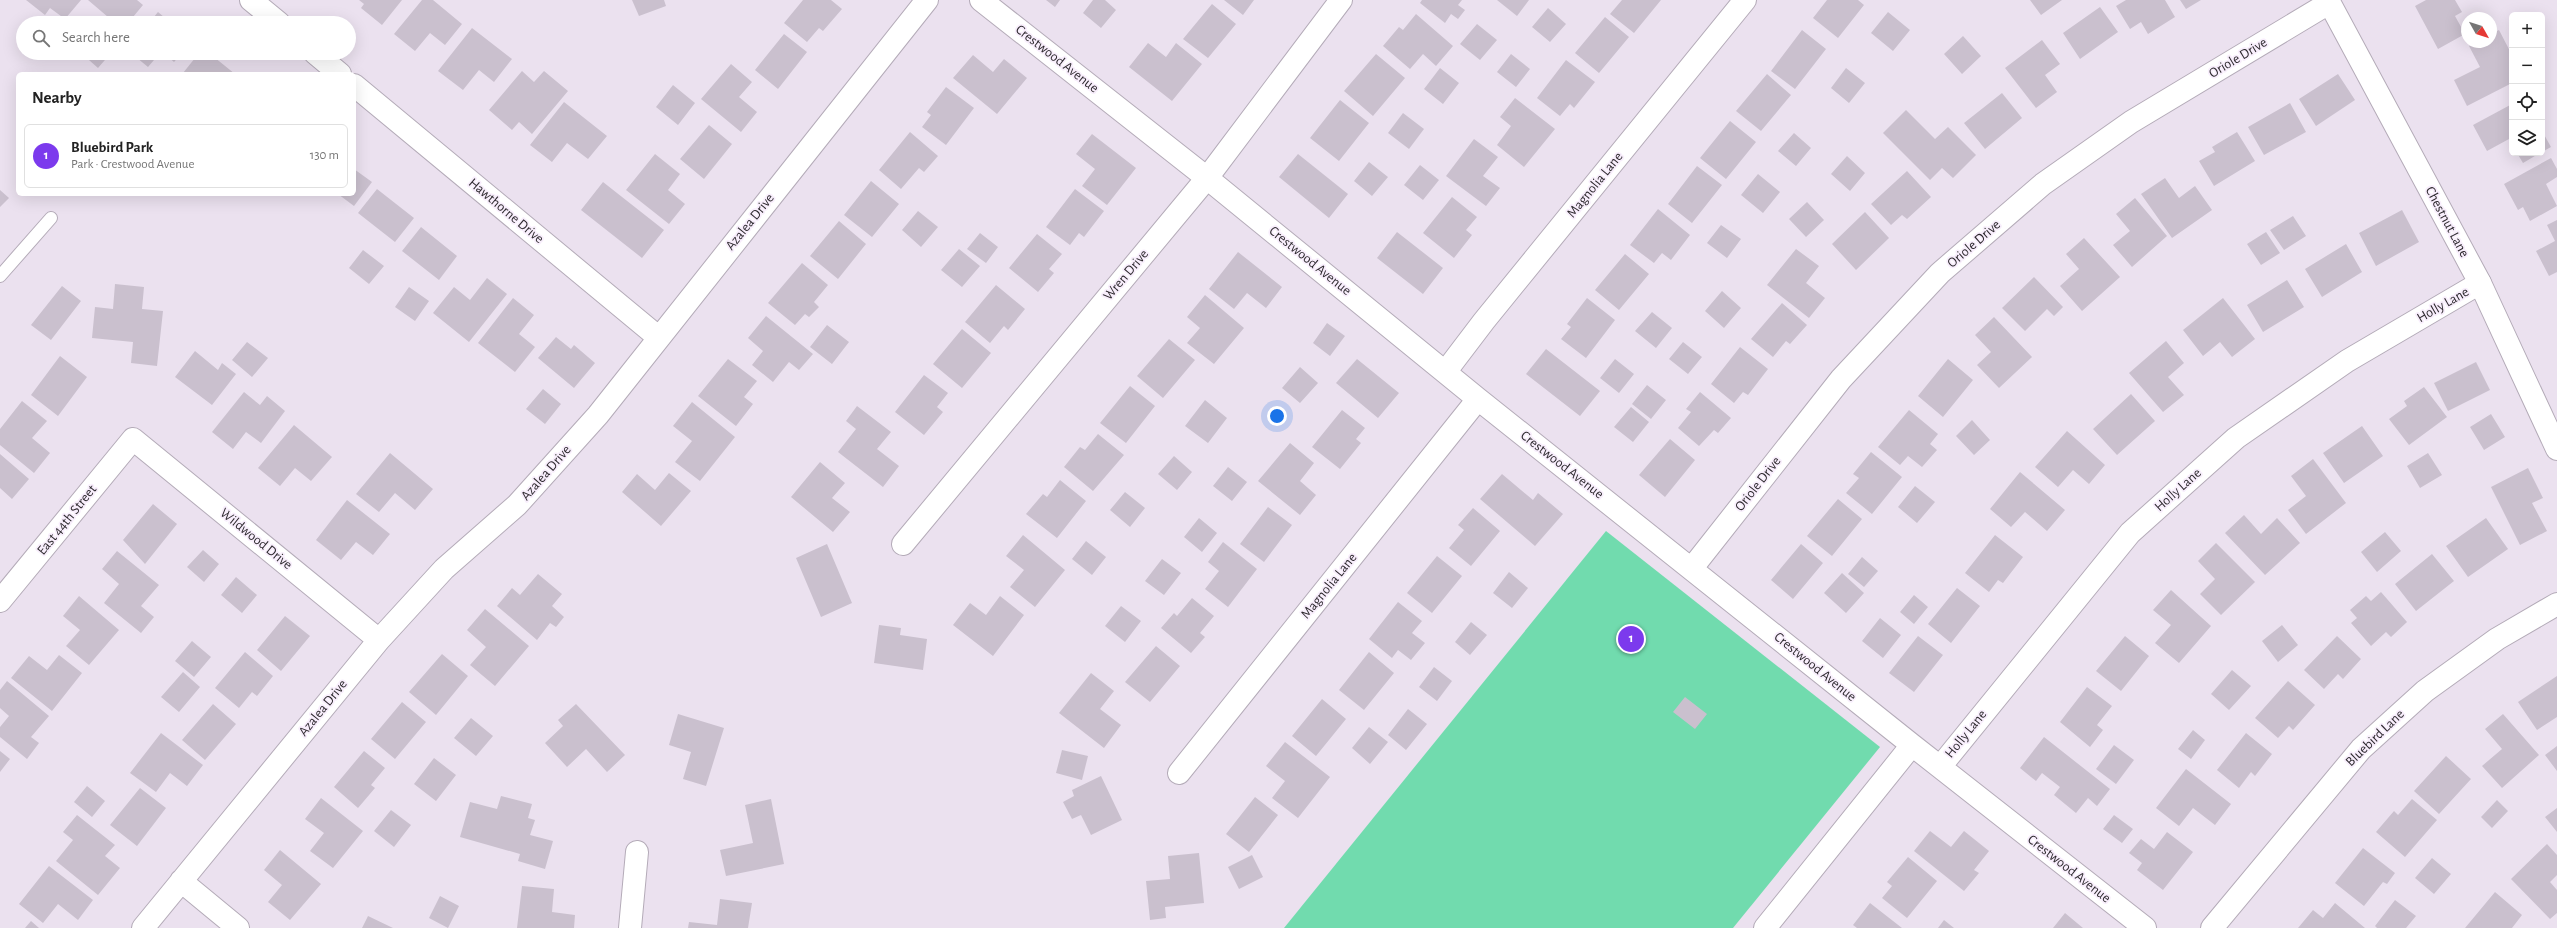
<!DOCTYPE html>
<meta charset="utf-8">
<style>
body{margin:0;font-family:"Alegreya Sans",sans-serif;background:#f6f6f6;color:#222}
.controls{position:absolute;right:12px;top:12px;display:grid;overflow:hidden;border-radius:6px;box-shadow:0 4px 16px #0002}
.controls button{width:36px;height:36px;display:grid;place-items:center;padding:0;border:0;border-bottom:1px solid #e0e0e0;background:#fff;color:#222;font:20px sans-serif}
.compass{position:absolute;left:2461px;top:12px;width:36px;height:36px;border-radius:50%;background:#fff;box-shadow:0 4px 16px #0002;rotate:129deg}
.you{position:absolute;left:1277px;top:416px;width:14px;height:14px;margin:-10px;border:3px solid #fff;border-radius:50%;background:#1a73e8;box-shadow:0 0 0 6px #1a73e833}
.badge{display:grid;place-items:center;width:26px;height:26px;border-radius:50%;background:#7c3aed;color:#fff;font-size:13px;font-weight:700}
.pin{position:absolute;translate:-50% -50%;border:2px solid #fff;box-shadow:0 1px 4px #0006}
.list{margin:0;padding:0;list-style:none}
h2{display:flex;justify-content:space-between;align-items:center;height:52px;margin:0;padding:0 16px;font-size:17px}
h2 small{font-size:13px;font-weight:400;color:#767676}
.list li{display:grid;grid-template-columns:26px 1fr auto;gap:12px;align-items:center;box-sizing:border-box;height:64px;margin:0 8px 8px;padding:0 8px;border:1px solid #e0e0e0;border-radius:6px}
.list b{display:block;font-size:15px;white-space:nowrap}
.list p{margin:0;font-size:13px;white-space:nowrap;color:#767676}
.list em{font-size:13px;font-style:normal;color:#767676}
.icon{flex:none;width:22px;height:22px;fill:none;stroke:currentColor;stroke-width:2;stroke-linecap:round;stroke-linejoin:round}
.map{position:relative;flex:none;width:2557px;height:928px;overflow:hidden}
.search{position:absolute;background:#fff;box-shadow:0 4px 16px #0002;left:16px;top:16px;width:340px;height:44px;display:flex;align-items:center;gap:10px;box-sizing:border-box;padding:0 14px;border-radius:22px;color:#767676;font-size:15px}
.panel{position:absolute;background:#fff;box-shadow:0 4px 16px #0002;left:16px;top:72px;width:340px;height:124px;border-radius:6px}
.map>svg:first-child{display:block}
</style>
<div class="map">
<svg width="2557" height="928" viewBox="0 0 2557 928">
<rect width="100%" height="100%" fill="#ebe1ef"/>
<!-- green -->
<path fill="#71dbae" d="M1606,531L1880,747L1733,928H1284Z"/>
<!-- building -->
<path fill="#cac0ce" d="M26,0H81L65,19L50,8L45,15Z
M88,0H137L143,5L128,23H115Z
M359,0H402L382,25L361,8L364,4Z
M422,0H433L462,24L445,45L430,33L415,51L394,34Z
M632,0H664L666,6L639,16Z
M803,0H831L842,9L823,31L819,28L807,42L784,23Z
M1046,0H1060L1055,7Z
M1093,0H1105L1116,10L1101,28L1083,13Z
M1224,0H1254L1243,15Z
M1422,0H1462L1458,5L1465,10L1458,19L1451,14L1445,23L1420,3Z
M1497,0H1529L1517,16Z
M1622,0H1661L1634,33L1610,14Z
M1827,0H1858L1864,5L1838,38L1813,18Z
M2030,0H2062L2041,15Z
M2126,0H2165L2175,17L2148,34L2141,22L2130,29L2116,6Z
M2180,0H2201L2186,9Z
M2426,0H2455L2462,12L2455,16L2465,34L2438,49L2415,6Z
M1212,4L1236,24L1208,58L1183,39Z
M2100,7L2118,32L2080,59L2063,33Z
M1548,8L1566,24L1550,42L1532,27Z
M158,12L171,23H149Z
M1888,12L1910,30L1893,51L1871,33Z
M1416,14L1453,46L1436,66L1423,54L1410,69L1383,46L1399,27L1403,30Z
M1605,17L1629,37L1599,73L1575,53Z
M1477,24L1497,40L1480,60L1460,44Z
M472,28L512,59L494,82L479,70L463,90L438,71Z
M1802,30L1826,49L1795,89L1771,71Z
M2499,30L2512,55V83L2467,106L2454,80L2480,67L2469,46L2476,42H2491V34Z
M784,34L807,52L778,89L755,70Z
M1963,36L1981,56L1962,74L1944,54Z
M2042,40L2060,64L2045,75L2057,92L2036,108L2005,68Z
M1148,43L1166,57L1176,43L1202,64L1172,101L1129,67Z
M81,53H111L98,68Z
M131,53H160L148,67Z
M164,53H182L174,62Z
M199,53H209L235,74H184L183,73Z
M1376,54L1405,78L1373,116L1344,91Z
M1511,54L1530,69L1516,87L1497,72Z
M973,55L993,72L1004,59L1027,78L997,114L953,78Z
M1566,60L1595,82L1574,108L1570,104L1560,116L1537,98Z
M731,64L752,82L739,97L757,112L741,132L701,99Z
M1440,68L1459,83L1443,104L1424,89Z
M1846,68L1865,83L1849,103L1831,88Z
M522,71L534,82L544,71L568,91L532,134L519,122L512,130L489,110Z
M1767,74L1791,95L1761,131L1736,111Z
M2338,74L2355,100L2316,126L2299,99Z
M673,85L695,103L678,125L656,107Z
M946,87L974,108L946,145L922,127L931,115L927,112Z
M2002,93L2022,118L1985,149L1964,123Z
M1515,98L1555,129L1524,167L1497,145L1511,126L1500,117Z
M1340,100L1369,123L1339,161L1310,138Z
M564,102L607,136L588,159L567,143L552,162L530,145Z
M2290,103L2306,132L2264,155L2248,127Z
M2512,104V143L2509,139L2487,151L2473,125Z
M1906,110L1935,139L1948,127L1976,155L1953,178L1942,168L1930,180L1883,133Z
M1403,113L1424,129L1409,149L1388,133Z
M1730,121L1756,142L1726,179L1700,158Z
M709,125L732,144L704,179L680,159Z
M2542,131L2551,147L2542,152Z
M910,132L938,156L924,172L919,168L901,189L879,170Z
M2237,132L2255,161L2214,186L2199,161L2215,152L2212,147Z
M1794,133L1811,148L1796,166L1778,151Z
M1092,134L1136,168L1107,205L1082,186L1095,169L1076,154Z
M1474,139L1498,157L1483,176L1500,188L1486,206L1446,176Z
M2517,153H2540L2523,163Z
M655,154L680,174L668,190L685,204L669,224L626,190Z
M1298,154L1348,194L1329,218L1279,177Z
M1847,156L1865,173L1850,191L1831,174Z
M2551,158L2557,169V177L2546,184L2557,206L2530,221L2523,207L2518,210L2504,184Z
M1369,162L1388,177L1372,196L1354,181Z
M1420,165L1439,180L1423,200L1404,185Z
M1697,166L1722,185L1692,223L1668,204Z
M354,169L372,182L354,206L338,194H354Z
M1907,171L1931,197L1907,219L1902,215L1891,225L1871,204Z
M1758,174L1780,192L1763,213L1741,195Z
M2165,178L2179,198L2195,186L2212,210L2172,238L2141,194Z
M871,181L899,204L872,237L844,215Z
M603,182L664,230L642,258L581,210Z
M377,189L414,218L395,242L358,213Z
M1075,189L1104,211L1084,237L1079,233L1070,245L1046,227Z
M0,190L9,198L0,207Z
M1452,197L1477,217L1466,230L1472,235L1454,258L1423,233Z
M2135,198L2167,236L2132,267L2113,245L2130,231L2116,214Z
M1807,202L1824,220L1806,237L1789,219Z
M1658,209L1690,235L1671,260L1662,253L1654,263L1630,245Z
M2402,210L2419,242L2376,266L2359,233Z
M918,211L938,227L921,247L902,230Z
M1865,212L1889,238L1856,270L1832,244Z
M2293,216L2306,236L2284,250L2270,230Z
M2557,220V272L2549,276L2536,251L2555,241L2547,225Z
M839,221L866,244L838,279L810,256Z
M1721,225L1741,239L1727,258L1707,243Z
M421,227L457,256L439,280L402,251Z
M1397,232L1443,268L1423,294L1377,258Z
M2266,232L2280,253L2261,265L2247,244Z
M980,233L998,247L986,263L967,249Z
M1037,234L1062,254L1049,269L1054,273L1038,292L1009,268Z
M2084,238L2120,277L2082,311L2060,286L2079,269L2066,254Z
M2346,244L2362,272L2322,297L2305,269Z
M959,249L980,266L962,287L941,270Z
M1796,249L1819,266L1806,283L1825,298L1809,318L1767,285Z
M363,250L384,266L369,284L349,268Z
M1238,252L1282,287L1266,308L1247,293L1234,309L1209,289Z
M1625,254L1649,274L1619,310L1595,290Z
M802,263L828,285L814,302L819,307L809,317L805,314L795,325L768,303Z
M2034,277L2063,307L2054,316L2047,309L2025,331L2002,308Z
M487,278L507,294L469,342L433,313L454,287L470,300Z
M2287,280L2304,307L2263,332L2247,305Z
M115,284L144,287L142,309L163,311L157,366L131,363L133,342L92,338L95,307L113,309Z
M996,285L1025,309L1008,330L1004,326L990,343L965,322Z
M62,286L81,301L51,340L31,325Z
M409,287L429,301L415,321L395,307Z
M1722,291L1741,308L1724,328L1705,311Z
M1205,295L1244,328L1214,364L1187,343L1200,328L1187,317Z
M513,298L534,315L519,334L535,347L515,372L478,343Z
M1587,298L1615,320L1586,358L1561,339L1571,327L1567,324Z
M2223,298L2255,339L2232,357L2220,342L2203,356L2183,330Z
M1782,303L1807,325L1790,344L1786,341L1773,357L1751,339Z
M1652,312L1672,328L1656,348L1635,331Z
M766,316L813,354L799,370L789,362L773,382L752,365L763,351L748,338Z
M1994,317L2032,357L1999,388L1977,365L1991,352L1975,335Z
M1327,323L1345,336L1330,356L1313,343Z
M827,325L849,342L832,364L810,347Z
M962,329L991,353L962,388L933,364Z
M556,337L571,349L574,345L595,363L574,388L538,358Z
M1169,339L1195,360L1163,398L1137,376Z
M2166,341L2184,363L2168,377L2184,395L2163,412L2129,373Z
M247,342L268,358L252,377L232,360Z
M1683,342L1702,357L1688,374L1669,359Z
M1740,347L1768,369L1748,395L1743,392L1734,403L1711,384Z
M1546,349L1600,391L1580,416L1526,374Z
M195,351L218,370L222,363L236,374L212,405L175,377Z
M60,356L87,377L58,416L31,395Z
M728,359L757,381L744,397L753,404L736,426L698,396Z
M1357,359L1399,393L1378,418L1336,383Z
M1615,359L1634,374L1619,393L1600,378Z
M1948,359L1973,380L1943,417L1918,396Z
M2476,362L2490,390L2448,411L2434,383Z
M1300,367L1318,383L1300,403L1282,388Z
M924,375L948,393L937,407L943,412L924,435L895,412Z
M1647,385L1666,400L1651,419L1632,404Z
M1130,386L1155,406L1126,443L1100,423Z
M2424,387L2447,417L2409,445L2389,419L2407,406L2404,401Z
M543,389L561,404L545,424L526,409Z
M244,392L260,405L267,396L285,411L261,443L246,432L233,449L212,432Z
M1700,392L1731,418L1718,433L1714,430L1699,446L1678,428L1691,412L1686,409Z
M2131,394L2155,421L2117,455L2093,429Z
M1205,400L1227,418L1208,443L1185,426Z
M22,401L47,421L32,438L50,453L34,473L0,445V429Z
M692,402L735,437L700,481L675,462L692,441L673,426Z
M857,406L891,432L877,449L899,466L883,487L838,452L856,429L846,421Z
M1631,407L1649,422L1633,442L1614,427Z
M1342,410L1365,428L1356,439L1361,443L1340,469L1312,447Z
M1909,410L1938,434L1930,444L1937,450L1922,467L1908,456L1900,465L1878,447Z
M2491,414L2505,437L2484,450L2470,427Z
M1972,420L1990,440L1974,455L1956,436Z
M294,425L332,457L311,481L295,468L280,486L258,468Z
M2362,426L2383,456L2344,483L2323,453Z
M2067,431L2105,465L2089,484L2073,470L2058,487L2035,467Z
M1098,434L1124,455L1093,491L1064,467L1080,447L1085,450Z
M1670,439L1695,460L1665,497L1639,475Z
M1290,443L1314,463L1300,481L1316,495L1300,515L1258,481Z
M1871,452L1902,477L1872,514L1846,493L1859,478L1853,474Z
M390,453L433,489L415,510L395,493L379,512L356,494Z
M2428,453L2442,475L2420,488L2407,466Z
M0,454L29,479L12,499L0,488Z
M1174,456L1192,472L1177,490L1158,474Z
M2313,459L2346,503L2306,534L2288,510L2306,496L2291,476Z
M820,462L845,483L832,498L850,512L833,532L791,497Z
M1228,467L1247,482L1232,501L1213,486Z
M2528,468L2543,498L2532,503L2547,531L2520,545L2491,487Z
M2020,472L2065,510L2047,531L2025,512L2011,527L1990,509Z
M669,473L691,491L661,526L622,492L637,474L655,490Z
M1502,474L1533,500L1538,493L1563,514L1535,546L1480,499Z
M1060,480L1086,501L1057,538L1026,514L1043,494L1047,497Z
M1915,486L1935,502L1917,523L1898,507Z
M1125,492L1145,508L1130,527L1110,510Z
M1838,499L1862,519L1832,556L1807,536Z
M347,500L390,534L373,555L356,542L341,560L316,540Z
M153,504L177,524L145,564L123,540Z
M1268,507L1292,525L1264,562L1240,544Z
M1473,508L1500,531L1471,566L1449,548L1464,530L1458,525Z
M2244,515L2261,534L2277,518L2300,543L2265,575L2225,533Z
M1199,518L1217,533L1202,552L1184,537Z
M2486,518L2508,549L2468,577L2446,546Z
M2385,532L2401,551L2377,572L2361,552Z
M1023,535L1065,570L1035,607L1010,587L1024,570L1006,556Z
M1995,535L2023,557L2003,583L1998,580L1989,592L1965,573Z
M1086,541L1106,557L1092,575L1072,559Z
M1223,542L1257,569L1228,607L1205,589L1219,571L1208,562Z
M2216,543L2255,582L2221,615L2200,594L2215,579L2198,561Z
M827,544L852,603L821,617L796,558Z
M1801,544L1823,563L1793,599L1771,580Z
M203,550L219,564L204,582L187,567Z
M117,551L159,585L141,606L154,617L141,633L104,603L119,584L102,569Z
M2432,554L2454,581L2416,611L2395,584Z
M1437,556L1462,576L1432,613L1407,593Z
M1862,557L1878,571L1864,587L1848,574Z
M1162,559L1181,573L1164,595L1145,581Z
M1509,572L1528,588L1512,608L1493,593Z
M1842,573L1864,593L1846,613L1824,593Z
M538,574L562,594L552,606L564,617L556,627L550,623L537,640L497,606L512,588L520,595Z
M236,577L257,595L242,613L221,595Z
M1957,588L1980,606L1951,643L1928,624Z
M2171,590L2211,626L2179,663L2155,643L2171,625L2153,610Z
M2381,592L2407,622L2391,637L2386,632L2371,646L2351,623L2357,618L2350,610L2366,596L2371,601Z
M1914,595L1928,607L1914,624L1900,612Z
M79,596L119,630L89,665L66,646L80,630L63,616Z
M1000,596L1024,615L993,656L953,625L970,603L986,615Z
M1192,598L1214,616L1200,633L1205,637L1191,653L1161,628L1174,613L1177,616Z
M1398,602L1422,621L1412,633L1425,643L1411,660L1398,650L1392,658L1369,639Z
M1121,606L1141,621L1125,642L1105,626Z
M485,609L529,646L495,686L470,665L486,647L467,630Z
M285,616L310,636L281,671L257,650Z
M1880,618L1901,635L1883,658L1862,641Z
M1471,622L1487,635L1470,655L1455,642Z
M879,625L901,628L900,635L927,639L923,670L874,663Z
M2282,625L2298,645L2278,662L2262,641Z
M1918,636L1943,655L1914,692L1889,673Z
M2125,636L2149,656L2121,691L2096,671Z
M2337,636L2361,659L2343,679L2338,674L2324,689L2304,670Z
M192,641L211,657L194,677L175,661Z
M1156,646L1180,666L1150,702L1125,682Z
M245,652L273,676L257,696L252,692L239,708L215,688Z
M1369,652L1394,673L1364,710L1339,690Z
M442,654L468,676L436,715L409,692Z
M59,655L82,673L52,711L11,678L29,656L47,670Z
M1434,667L1452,681L1437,701L1419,687Z
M2232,670L2251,686L2229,710L2211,694Z
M183,672L200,687L179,712L161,697Z
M1091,673L1114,691L1100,709L1121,725L1104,748L1059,713Z
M2557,676V717L2537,730L2518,702Z
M7,681L49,716L31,737L39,743L27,759L0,737V727L9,716L0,708V690Z
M2288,681L2315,705L2293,730L2289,726L2278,738L2255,718Z
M2087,687L2112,706L2097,725L2103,730L2090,747L2060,722Z
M1685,697L1707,714L1695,729L1673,712Z
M1322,699L1346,719L1316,756L1292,736Z
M402,702L426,722L395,759L371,739Z
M213,704L236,724L205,760L182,740Z
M576,704L625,755L607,772L586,749L567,767L545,743L563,726L558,720Z
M1408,709L1427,724L1406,750L1388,735Z
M678,714L724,728L706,786L683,779L691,752L669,745Z
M2503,714L2539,755L2502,788L2482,766L2502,749L2485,729Z
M471,718L493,736L476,756L454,738Z
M1369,727L1388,742L1370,764L1352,748Z
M2193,730L2205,740L2191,759L2178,749Z
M161,733L203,765L187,786L170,773L156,792L130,773Z
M2246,733L2272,754L2255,776L2251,772L2239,788L2217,770Z
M2044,737L2110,789L2097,806L2088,798L2076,813L2054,795L2060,787L2042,773L2036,781L2020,768Z
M1285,742L1330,777L1298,818L1272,798L1285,781L1266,766Z
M2114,745L2134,760L2116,784L2096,769Z
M2557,746V771L2545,755Z
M1062,750L1088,756L1082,780L1056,773Z
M0,751L10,759L0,772Z
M364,751L385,768L371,785L375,788L358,808L334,787Z
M2446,756L2471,779L2439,814L2414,791Z
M434,758L456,775L436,801L414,784Z
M2186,769L2231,804L2215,825L2193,808L2179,826L2156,808Z
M1101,776L1122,820L1091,835L1081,815L1072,819L1063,802L1074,796L1072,790Z
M87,786L105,801L92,817L74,802Z
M140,788L166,808L137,846L110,825Z
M501,796L532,804L528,818L535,820L530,835L553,841L545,869L518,861L520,854L460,837L470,802L497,809Z
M1255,797L1278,815L1249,852L1226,834Z
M321,798L363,831L333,868L310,851L324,833L305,819Z
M771,799L784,864L726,876L720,850L753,843L745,805Z
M2412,799L2437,820L2405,857L2376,832L2394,811L2398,815Z
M2497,800L2508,811L2492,828L2481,817Z
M2557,808V832L2545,817Z
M391,810L411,825L394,847L374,831Z
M77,815L115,845L105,856L120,868L98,895L56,861L73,840L63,832Z
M2114,815L2133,829L2122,843L2103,829Z
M1930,831L1951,847L1964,831L1989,851L1974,870L1979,873L1964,891L1914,851Z
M2167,832L2193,852L2163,890L2137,870L2142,863L2129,853L2141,839L2154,849Z
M2547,844L2557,855V875L2550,882L2557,890V913L2550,919L2511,879Z
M2363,848L2395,873L2387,884L2383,882L2364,906L2335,883Z
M280,850L321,884L290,920L268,902L282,885L264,870Z
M1199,853L1204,903L1165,907L1166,918L1150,920L1146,881L1170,879L1168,856Z
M1252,855L1263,877L1239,889L1228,867Z
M1908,857L1937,881L1907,918L1882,898L1892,886L1887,882Z
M2432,858L2451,874L2434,894L2415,878Z
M49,866L93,900L78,920L58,904L43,923L19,904Z
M522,886L554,889L552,912L575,915L574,928H517Z
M2495,892L2522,915L2512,928H2465Z
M440,896L459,906L448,928L429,918Z
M720,899L752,903L748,928H688L689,922L717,925Z
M2395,900L2416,916L2406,928H2377L2375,926Z
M1870,903L1902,928H1857L1853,925Z
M2335,903L2365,928H2298L2313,910L2323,918Z
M2065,913L2083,928H2053Z
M368,916L393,928H362Z
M1944,920L1954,928H1938Z
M31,921L39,928H25Z"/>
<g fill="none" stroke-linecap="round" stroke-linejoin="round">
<!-- service casing -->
<g stroke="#b4abb8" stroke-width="14">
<path id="service" d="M0,276L51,218"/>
</g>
<!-- minor casing -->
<g stroke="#b4abb8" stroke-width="24">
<path id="minor" d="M251,0L279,23
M981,0L1207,178L1478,399L1912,745L2145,928
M315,53L340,74
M354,85L658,337
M1446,371L1484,321L1745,0
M903,544L1207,178L1341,0
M1692,568L1841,379L1940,273L2043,184L2131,122L2329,3
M0,601L133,439L379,640
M1940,767L2130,533L2236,438L2347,361L2480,283
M1179,773L1478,399
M181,881L238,928
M143,928L379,640L444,569L517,505L598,415L927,0
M630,928L637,852
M1765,928L1912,745
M2212,928L2361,749L2425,691L2497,639L2557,604"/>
</g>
<!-- tertiary casing -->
<g stroke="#b4abb8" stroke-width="24">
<path id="tertiary" d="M2328,0L2480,283L2557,449"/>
</g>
<!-- service -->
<use href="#service" stroke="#fff" stroke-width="12"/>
<!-- minor -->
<use href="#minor" stroke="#fff" stroke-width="22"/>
<!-- tertiary -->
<use href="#tertiary" stroke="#fff" stroke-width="22"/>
</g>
<g text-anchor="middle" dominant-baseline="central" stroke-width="3.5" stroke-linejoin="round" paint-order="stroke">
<!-- street labels -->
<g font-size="14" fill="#2c282d" stroke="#f8eefc">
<text transform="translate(2238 58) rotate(-31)">Oriole Drive</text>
<text transform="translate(1057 59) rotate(38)">Crestwood Avenue</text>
<text transform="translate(1595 185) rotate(-51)">Magnolia Lane</text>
<text transform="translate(506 211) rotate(40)">Hawthorne Drive</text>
<text transform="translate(750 222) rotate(-51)">Azalea Drive</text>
<text transform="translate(2447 222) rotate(62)">Chestnut Lane</text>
<text transform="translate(1974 244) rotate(-41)">Oriole Drive</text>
<text transform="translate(1310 261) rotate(39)">Crestwood Avenue</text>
<text transform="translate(1126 275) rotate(-50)">Wren Drive</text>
<text transform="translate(2443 305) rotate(-30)">Holly Lane</text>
<text transform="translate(1562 465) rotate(38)">Crestwood Avenue</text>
<text transform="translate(546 473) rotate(-49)">Azalea Drive</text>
<text transform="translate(1758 484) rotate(-52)">Oriole Drive</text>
<text transform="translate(2178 490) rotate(-42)">Holly Lane</text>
<text transform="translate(67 520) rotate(-51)">East 44th Street</text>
<text transform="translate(256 539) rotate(39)">Wildwood Drive</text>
<text transform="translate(1329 586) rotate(-51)">Magnolia Lane</text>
<text transform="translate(1815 667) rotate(39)">Crestwood Avenue</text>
<text transform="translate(323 708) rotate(-51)">Azalea Drive</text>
<text transform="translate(1966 734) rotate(-51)">Holly Lane</text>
<text transform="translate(2375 738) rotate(-44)">Bluebird Lane</text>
<text transform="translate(2069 869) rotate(38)">Crestwood Avenue</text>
</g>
</g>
</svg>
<div class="controls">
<button>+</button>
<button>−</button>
<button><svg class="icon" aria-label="locate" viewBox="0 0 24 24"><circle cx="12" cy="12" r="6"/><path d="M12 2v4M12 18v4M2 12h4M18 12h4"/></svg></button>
<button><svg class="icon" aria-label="layers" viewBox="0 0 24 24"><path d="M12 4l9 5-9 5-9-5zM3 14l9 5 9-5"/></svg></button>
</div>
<svg class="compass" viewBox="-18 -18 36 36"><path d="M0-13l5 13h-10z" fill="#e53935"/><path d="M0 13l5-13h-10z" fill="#767676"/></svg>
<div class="you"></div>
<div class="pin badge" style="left:1631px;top:639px">1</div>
<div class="search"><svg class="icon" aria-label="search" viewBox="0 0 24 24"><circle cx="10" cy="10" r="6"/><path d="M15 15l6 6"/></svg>Search here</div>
<section class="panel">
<h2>Nearby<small></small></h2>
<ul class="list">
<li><span class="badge">1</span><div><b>Bluebird Park</b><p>Park · Crestwood Avenue</p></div><em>130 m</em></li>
</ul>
</section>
</div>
